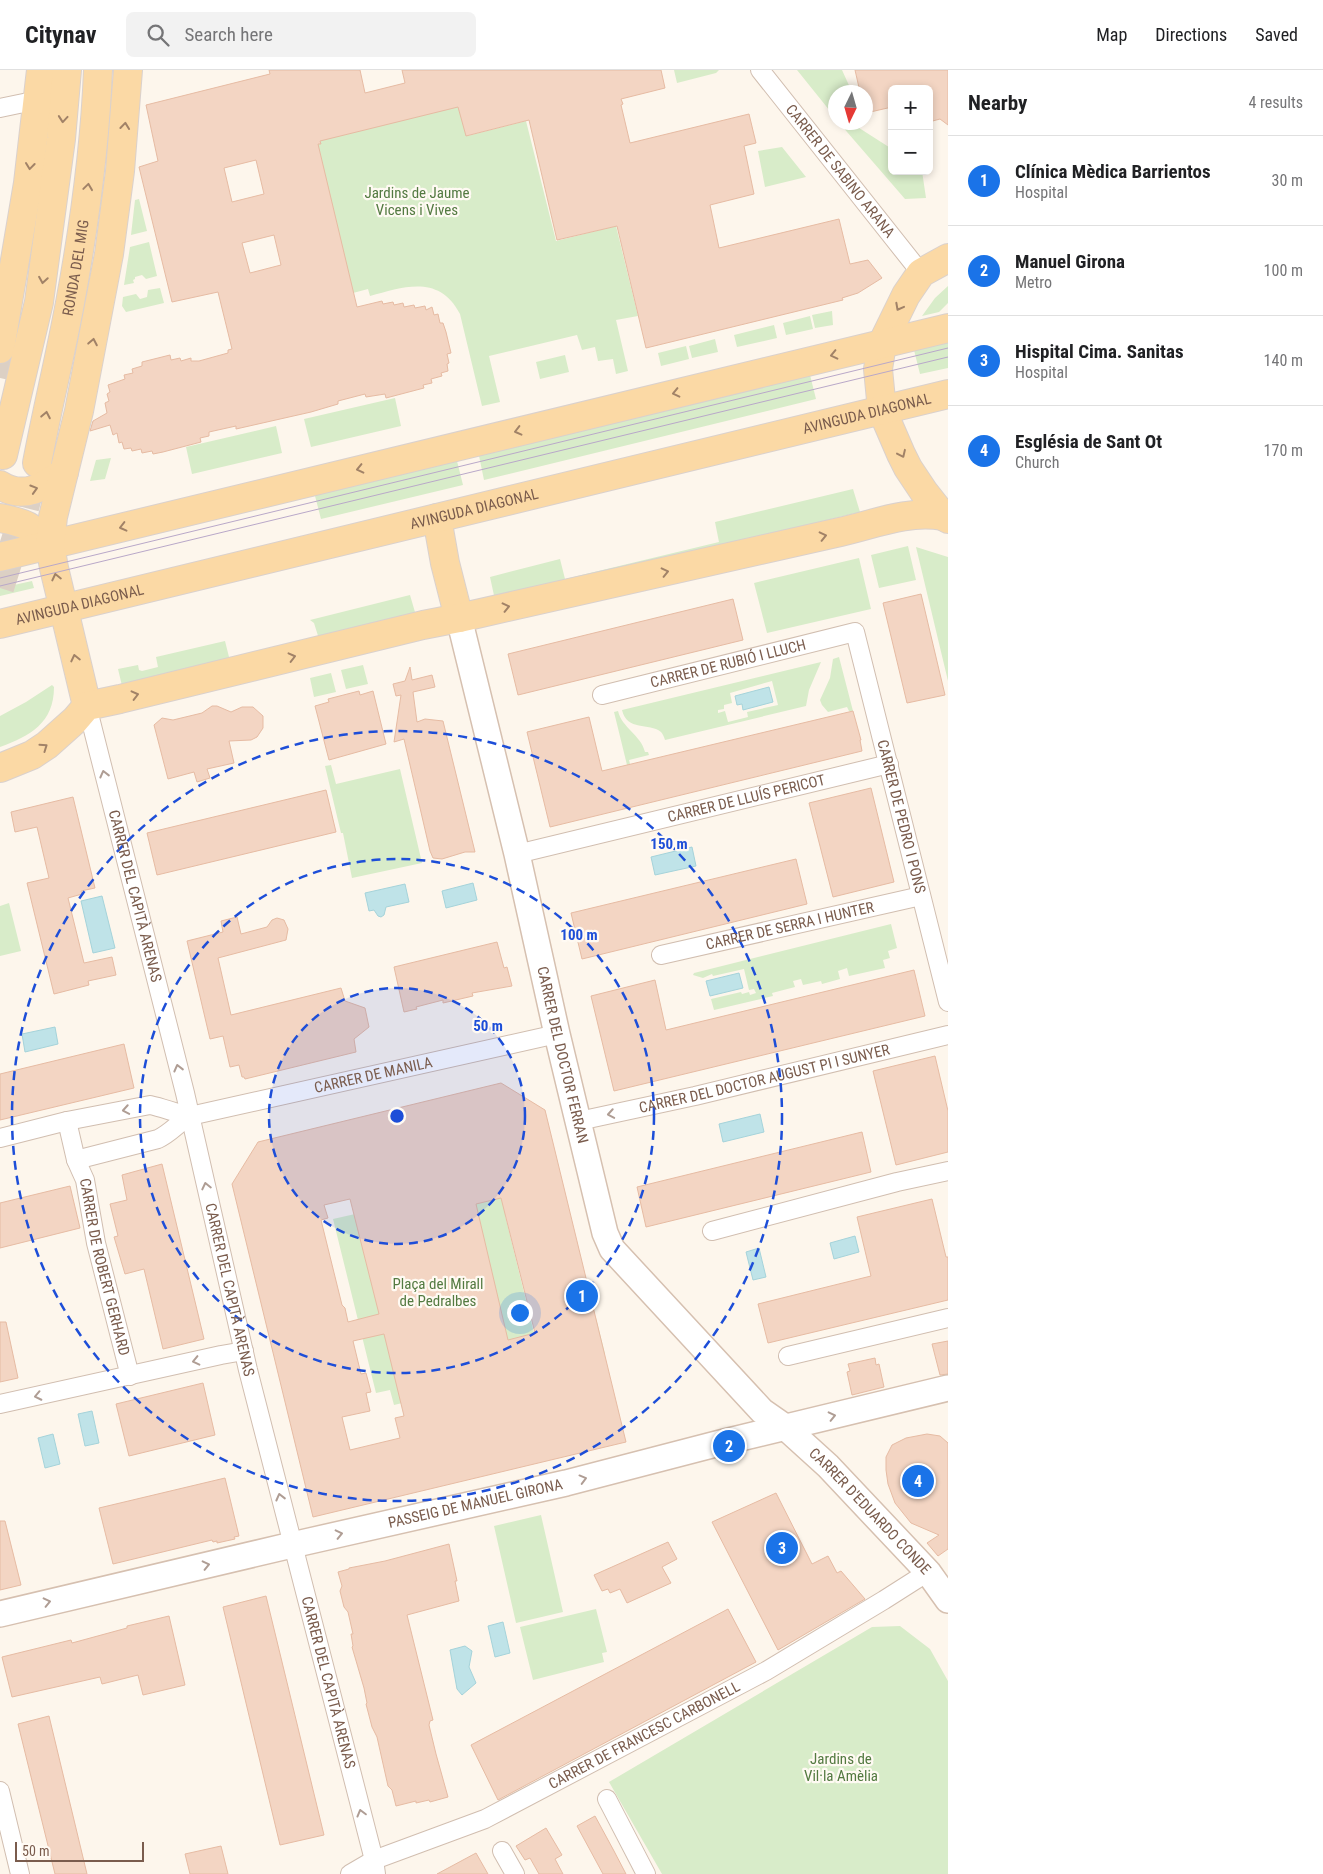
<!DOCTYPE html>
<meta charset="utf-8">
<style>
body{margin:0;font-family:"Roboto Condensed",sans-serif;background:#f2f2f2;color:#202124}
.controls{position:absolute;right:15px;top:15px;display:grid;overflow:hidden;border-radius:8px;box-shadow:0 2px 8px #0003}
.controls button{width:45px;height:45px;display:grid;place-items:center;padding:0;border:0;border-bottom:1px solid #e0e0e0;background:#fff;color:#202124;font:25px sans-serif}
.compass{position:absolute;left:828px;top:15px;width:45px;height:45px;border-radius:50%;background:#fff;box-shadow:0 2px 8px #0003;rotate:185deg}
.scale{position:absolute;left:15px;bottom:12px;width:129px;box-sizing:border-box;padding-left:5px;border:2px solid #7a5c4d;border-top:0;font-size:14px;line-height:18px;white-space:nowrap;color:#7a5c4d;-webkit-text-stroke:4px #fffaf3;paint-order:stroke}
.you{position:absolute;left:519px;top:1242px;width:18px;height:18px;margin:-12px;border:4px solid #fff;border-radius:50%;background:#1a73e8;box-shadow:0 0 0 8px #1a73e833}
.badge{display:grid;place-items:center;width:32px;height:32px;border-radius:50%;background:#1a73e8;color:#fff;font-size:16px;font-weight:700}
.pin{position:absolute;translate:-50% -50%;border:2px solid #fff;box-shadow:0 1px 5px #0006}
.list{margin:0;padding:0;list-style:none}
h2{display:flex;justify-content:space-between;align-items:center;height:65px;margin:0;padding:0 20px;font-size:21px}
h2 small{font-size:16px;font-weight:400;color:#757577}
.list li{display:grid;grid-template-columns:32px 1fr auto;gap:15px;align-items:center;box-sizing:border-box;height:90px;padding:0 20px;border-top:1px solid #e0e0e0}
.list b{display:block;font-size:19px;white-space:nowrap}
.list p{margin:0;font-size:16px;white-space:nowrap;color:#757577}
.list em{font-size:16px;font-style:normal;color:#757577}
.icon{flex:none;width:28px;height:28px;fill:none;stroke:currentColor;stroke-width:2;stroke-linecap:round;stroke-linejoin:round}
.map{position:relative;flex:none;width:948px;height:1804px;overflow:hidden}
header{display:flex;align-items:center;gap:30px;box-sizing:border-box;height:70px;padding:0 25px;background:#fff;border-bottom:1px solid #e0e0e0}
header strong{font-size:24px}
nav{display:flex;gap:28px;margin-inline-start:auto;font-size:18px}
.search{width:350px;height:45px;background:#f2f2f2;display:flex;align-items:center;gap:12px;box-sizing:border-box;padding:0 18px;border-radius:8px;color:#757577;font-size:19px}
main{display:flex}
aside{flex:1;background:#fff}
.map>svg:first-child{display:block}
</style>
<header>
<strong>Citynav</strong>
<div class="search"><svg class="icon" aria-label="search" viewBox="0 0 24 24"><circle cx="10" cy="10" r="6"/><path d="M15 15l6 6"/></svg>Search here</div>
<nav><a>Map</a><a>Directions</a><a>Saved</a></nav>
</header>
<main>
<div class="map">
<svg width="948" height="1804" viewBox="0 0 948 1804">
<rect width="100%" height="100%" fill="#fdf6ec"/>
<!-- green -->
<path fill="#d8ecc9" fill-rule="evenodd" d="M674,0H719L716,3L677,13Z
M797,0H842L852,22H836L835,39L830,41Z
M460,36L467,66L526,51L556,171L616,156L638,246L616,250L628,301L616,304L613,289L598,291L595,277L582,280L577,265L489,286L500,332L482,336L460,244C439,204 404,217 370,226L368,219L353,223L316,70Z
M846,52L856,56L892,79V101H922L926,128L905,129L841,55Z
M782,77L806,107L765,117L758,81Z
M139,129L147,161L131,165L135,130Z
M149,172L157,206L146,209L142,205L135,207V209L133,210L134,213L124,215L130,177Z
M948,216V233L939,242L922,246L935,228Z
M160,218L164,233L126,242L122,236L123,227L136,224L140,229L147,227L148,220Z
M832,241L833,255L815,258L812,245Z
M810,246L813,259L786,265L783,253Z
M774,255L777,268L737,277L734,265Z
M948,268V298L920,304L913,276Z
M715,269L718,282L692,288L689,276Z
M686,276L689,289L661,296L658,283Z
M565,285L569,302L540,309L536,292Z
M809,301L816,329L484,410L478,381Z
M395,328L401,356L311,377L304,349Z
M276,356L282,383L192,404L186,377Z
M456,387L463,415L321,449L314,422Z
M111,388L105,409L90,411L96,390Z
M853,419L860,442L495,530L490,507L560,489L565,509L719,472L715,452Z
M908,476L916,510L879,518L871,485Z
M916,477L948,487V611Z
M859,488L871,539L767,563L754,513Z
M32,511L34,518L0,526V518Z
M410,525L417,549L123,620L118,599L138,595L139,600L142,601L158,597L156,587L225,571L230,591L319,569L314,553L310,550Z
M839,587L853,641H849L847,637L828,642L822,635L820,630L830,608L833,589Z
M821,592L809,620L806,636L665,670C664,667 663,664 661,662C649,652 627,662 622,640ZM772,611L778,635L747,642L748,647L728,652L725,641L718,643V640L724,639V635L732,633L730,623Z
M363,595L368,614L346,619L341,600Z
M331,603L336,622L314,627L310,608Z
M52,615L54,617C54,653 30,666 0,677V646L26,632Z
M618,641C622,658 641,665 645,682H648L649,685L629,690L630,694L627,695L614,642Z
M331,695L336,714L400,699L422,793L352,808L343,763H341L325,696Z
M9,833L21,881L0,886V836Z
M891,854L897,878L888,881L890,888L883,890L885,898L849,906L847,898L838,901L840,909L822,914L821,911L803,915L801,909L793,911L795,917L772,923L773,926L714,940L711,929L741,922L742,924L749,922L750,925L756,923L754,919L749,920L744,899L713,906L712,904L703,908L693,905L694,903Z
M559,1098L505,1145L534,1263L596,1248L605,1284L394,1335L390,1320L376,1323L333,1149Z
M541,1445L563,1542L516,1553L494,1456Z
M596,1539L607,1582L602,1583L604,1592L533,1610L520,1557Z
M900,1556L930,1579L948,1611V1804H662L609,1712L872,1557Z"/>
<!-- water -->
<path fill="#bfe3e8" stroke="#a5d3da" d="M769,617L773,632L743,640L742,634L737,635L735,626Z
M692,777L696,796L655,805L651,787Z
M473,813L477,830L446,838L442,821Z
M405,814L409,832L386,837L384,845L381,847L378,846L374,840L369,841L365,823Z
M102,826L115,878L93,883L81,831Z
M739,903L743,918L710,926L706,911Z
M55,957L58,974L25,982L22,964Z
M760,1044L764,1062L723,1072L719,1054Z
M855,1166L859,1182L834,1189L830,1173Z
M759,1178L766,1207L753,1210L746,1182Z
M92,1341L99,1373L85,1376L78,1344Z
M53,1364L60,1394L45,1398L38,1368Z
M503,1552L510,1583L495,1587L488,1556Z
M465,1576L472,1581L469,1597L476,1613L462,1625L457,1619L450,1580Z"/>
<!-- building -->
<path fill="#f3d5c3" stroke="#e6bba3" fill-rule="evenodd" d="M269,0H360L365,23L405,13L402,0H661L665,18L621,29L623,34L621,35L630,73L749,44L756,73L744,76L754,124L710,135L719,178L839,149L850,194L868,190L882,208L858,223L842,228L843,230L646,278L617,156L557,170L529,50L466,66L458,37L320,71L321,74H318L357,237L382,231L383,234L393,232L394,235L403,233L404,237L414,235L415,238L425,236L426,240L432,237L434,245L438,244L440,253H443L446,262L451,283L447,284L449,293L447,294L448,301L441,303L442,306L431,309L432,313L423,315L424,318L386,328L385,324L366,327L365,324L338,331V334L311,342L236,359V356L209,362V366L200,368L201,372L163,382L153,384L152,381L142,383L141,379L132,381L131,378L124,379L122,372L119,373L117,363L113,365L110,355L90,361L93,351L107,343L105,333L109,331L107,324L110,322L108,315L125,309L124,305L133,303L132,299L142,296V292L170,285L171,290L180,288L181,291L191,288V291H199L228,283V280L232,279L218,222L172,232L139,97L158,91L146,35L270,4ZM256,90L264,124L232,132L224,98ZM274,165L281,195L250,203L242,173Z
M855,0H948V55L940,49L929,52V19H892V37L866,43V22H860Z
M921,524L945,625L907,633L883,533Z
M733,529L743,570L518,625L508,584Z
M410,597L412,610L432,605L435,617L413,622L417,652L425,649L443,651L475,782H465L442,789L433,788L430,781L404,669L394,672L401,625L396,626L393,614L405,611Z
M359,621L360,625L373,621L386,674L329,690L315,636L329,632L328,629Z
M212,636H217L231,642L242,637H253L263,646V658L257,667L251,670L229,671L234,693L207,699L210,708L197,712L194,702L168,709L154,655L162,648L173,650L202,643Z
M853,641L861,670H860L862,681L550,757L527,662L589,647L602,701Z
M871,718L894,812L833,827L809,733Z
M326,720L336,762L157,805L147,763Z
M73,727L95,818L81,821L82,824L68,828L84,893L112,887L116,905L88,911L89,915L54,924L27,813L49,808L37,757L15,762L11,742Z
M796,789L807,834L582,889L571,843Z
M237,847L241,864L267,857L272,850L277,848L284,850L288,859L286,870L218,888L231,945L341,918L345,931L365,938L369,957L354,969L356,982L245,1009L244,1007H242L239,995L230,997L223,966L210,969L187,871L223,862L221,851Z
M497,872L504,898L507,897L512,916L472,923L473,926L443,933V930L416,937L417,939L404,942L394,897Z
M914,900L925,946L614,1021L591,926L655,910L666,960Z
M124,974L134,1018L0,1050V1004Z
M935,986L948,1041V1082L896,1095L873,1001Z
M501,1013L545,1040L626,1372L313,1447L232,1114L258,1072ZM501,1128L535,1263L508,1270L476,1134ZM350,1129L379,1244L348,1252L345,1238L342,1235L321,1150L328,1148L324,1135ZM384,1264L404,1346L395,1348L400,1368L350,1380L342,1347L370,1341L366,1323L371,1322L366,1303L361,1304L353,1271Z
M862,1062L871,1102L646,1157L637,1117Z
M162,1094L204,1269L163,1279L144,1199L125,1204L114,1167L118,1166L110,1134L127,1130L122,1105Z
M70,1116L80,1158L0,1178V1133Z
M932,1129L946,1187H948V1230L768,1273L758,1234L871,1206L857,1147Z
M0,1252H6L18,1308L0,1312Z
M948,1271V1304L940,1305L932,1274Z
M875,1288L876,1295L879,1294L884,1317L852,1325L847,1302L850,1301L848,1294Z
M203,1313L215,1365L129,1386L116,1334Z
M927,1364L940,1366L948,1373V1479L938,1486L927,1473L939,1465L911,1453L895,1433L888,1414L886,1400V1387L892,1375L906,1368Z
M225,1408L239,1466L234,1467L235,1469L217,1473V1471L213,1472L212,1470L113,1494L99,1438Z
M776,1423L812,1494L828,1486L837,1503L841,1501L865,1529L778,1580L712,1452Z
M0,1451H5L21,1515L0,1520Z
M668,1472L677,1489L662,1497L671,1513L627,1533L620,1519L610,1523L608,1519L602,1521L594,1505Z
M449,1474L457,1511H455L459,1531L407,1545L433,1650L430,1651L429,1655L436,1684L448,1727L430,1732L429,1730L416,1733V1731L396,1736L392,1720L388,1716L377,1667L372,1657L366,1634L367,1633L364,1618L352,1577L353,1576L351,1564H353L348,1542L344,1537L340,1521L342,1516L338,1502L349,1499V1498L385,1491Z
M266,1526L324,1765L280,1775L223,1537Z
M728,1539L756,1592L498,1730L471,1675Z
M169,1546L185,1615L143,1625L138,1605L102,1614L100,1607L12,1627L2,1587L71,1570L72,1573L127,1558V1556Z
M49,1646L87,1804H55L18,1654Z
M595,1746L614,1781L626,1804H603L577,1756Z
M546,1758L562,1785L555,1789L563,1804H539L530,1788L525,1790L516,1776Z
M221,1776L228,1804H190L185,1784Z
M476,1783L488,1804H437Z"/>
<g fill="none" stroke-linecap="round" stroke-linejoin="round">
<!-- primary-tunnel -->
<path stroke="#dcd0c4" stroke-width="28" stroke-dasharray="28 14" stroke-linecap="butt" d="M0,308L11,257
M0,518L24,442L35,399"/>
<!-- street casing -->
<g stroke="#d1beb0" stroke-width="20">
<g id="street">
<path id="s1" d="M760,0L921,203"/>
<path d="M0,38L38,30"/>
<path id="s2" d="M602,625L855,562L948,932"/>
<path id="s3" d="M87,636L185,1023L248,1300L374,1790L376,1804"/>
<path id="s4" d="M517,784L889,694"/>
<path id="s5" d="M661,885L921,826"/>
<path id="s6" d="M67,1051L76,1090L85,1110L96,1173L130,1306"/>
<path id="s7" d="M579,1051L695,1026L948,965"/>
<path d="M0,1068L67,1051L150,1035C164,1038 175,1043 190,1046"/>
<path id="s8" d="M76,1090L158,1069C171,1063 178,1053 190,1046L557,964"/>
<path d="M712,1161L897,1112L948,1101"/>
<path d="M788,1286L948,1248"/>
<path d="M0,1334L221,1285L244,1281"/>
<path d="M0,1721L20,1804"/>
<path d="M607,1729L646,1804"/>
<path d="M502,1781L515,1804"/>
<path id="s9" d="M350,1804L374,1790L485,1749L766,1601L884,1530L928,1502"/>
</g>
</g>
<!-- secondary casing -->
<g stroke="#d6c0b0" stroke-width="28">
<g id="secondary">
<path id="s10" d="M459,548L517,784L557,964L605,1163L612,1179L762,1341L785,1357L828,1396L928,1502L948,1530"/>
<path id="s11" d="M0,1544L292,1475L566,1413L720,1373L948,1318"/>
</g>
</g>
<!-- primary casing -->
<g stroke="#dad1cd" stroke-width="30">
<g id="primary">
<path d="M948,188L921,203L906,225L882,274L878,299L882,340L901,384L908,398L924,422L943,446L948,449"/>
<path d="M0,279L28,113L41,0"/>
<path d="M3,385L39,232L61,69L67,0"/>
<path id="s12" d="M37,393C47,340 60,287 70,233C84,157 95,78 98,0"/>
<path d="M0,415C23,430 45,417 64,402"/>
<path d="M0,448C26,453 32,456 50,475"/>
<path d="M437,448L445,493L459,548"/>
<path d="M0,487L948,258"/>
<path id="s13" d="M0,554L948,324"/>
<path d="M87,636L54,498L50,475L53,447L79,341L109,184L120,101L128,0"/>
<path d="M0,698L32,685L47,675L75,650L87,636L120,629L423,555L459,548L840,462C875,454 907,440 943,446"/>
</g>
</g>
<!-- street -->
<use href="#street" stroke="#fff" stroke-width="18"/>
<!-- secondary -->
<use href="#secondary" stroke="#fff" stroke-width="25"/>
<!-- primary -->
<use href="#primary" stroke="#fbd9a5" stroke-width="28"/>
<!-- tram -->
<path stroke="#b9a8c9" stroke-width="1" d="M0,508L948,278
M0,516L948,287"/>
</g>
<!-- one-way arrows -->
<defs><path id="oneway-chevron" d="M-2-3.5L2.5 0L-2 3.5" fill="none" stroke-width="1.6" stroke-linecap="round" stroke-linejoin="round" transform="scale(1.25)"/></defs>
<g stroke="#a18267">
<use href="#oneway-chevron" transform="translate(63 49) rotate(95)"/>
<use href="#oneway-chevron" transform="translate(125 56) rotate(-84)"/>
<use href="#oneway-chevron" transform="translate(30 96) rotate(97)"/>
<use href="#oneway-chevron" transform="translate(88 117) rotate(-82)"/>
<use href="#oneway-chevron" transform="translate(43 210) rotate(99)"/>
<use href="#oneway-chevron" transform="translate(899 237) rotate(118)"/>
<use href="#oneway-chevron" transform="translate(93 272) rotate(-79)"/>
<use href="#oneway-chevron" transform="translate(834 285) rotate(167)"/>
<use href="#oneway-chevron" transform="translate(676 323) rotate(167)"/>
<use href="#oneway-chevron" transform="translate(46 345) rotate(-79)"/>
<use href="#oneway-chevron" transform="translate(518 361) rotate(166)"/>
<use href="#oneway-chevron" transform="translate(902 384) rotate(65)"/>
<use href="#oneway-chevron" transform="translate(360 399) rotate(167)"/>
<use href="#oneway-chevron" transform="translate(34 419) rotate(-17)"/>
<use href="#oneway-chevron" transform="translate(123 457) rotate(166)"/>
<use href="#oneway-chevron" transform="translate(823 466) rotate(-13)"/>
<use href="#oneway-chevron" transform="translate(665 502) rotate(-13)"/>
<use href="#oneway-chevron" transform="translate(56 507) rotate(-103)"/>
<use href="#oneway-chevron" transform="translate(506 537) rotate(-13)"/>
<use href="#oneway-chevron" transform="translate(292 587) rotate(-14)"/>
<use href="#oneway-chevron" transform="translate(75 588) rotate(-103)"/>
<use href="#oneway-chevron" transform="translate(135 625) rotate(-14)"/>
<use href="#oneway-chevron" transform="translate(44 677) rotate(-35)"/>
</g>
<g stroke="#af9d94">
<use href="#oneway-chevron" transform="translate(104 704) rotate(-104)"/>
<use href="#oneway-chevron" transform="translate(178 998) rotate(-104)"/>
<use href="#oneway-chevron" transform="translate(126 1040) rotate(170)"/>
<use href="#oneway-chevron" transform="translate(611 1044) rotate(170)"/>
<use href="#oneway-chevron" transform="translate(206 1116) rotate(-103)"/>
<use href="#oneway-chevron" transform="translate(196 1291) rotate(167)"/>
<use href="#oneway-chevron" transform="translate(38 1326) rotate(168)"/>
<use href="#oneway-chevron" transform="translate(832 1346) rotate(-13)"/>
<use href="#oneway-chevron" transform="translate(583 1409) rotate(-15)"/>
<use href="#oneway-chevron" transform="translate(280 1427) rotate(-104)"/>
<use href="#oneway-chevron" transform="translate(339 1464) rotate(-13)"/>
<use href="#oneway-chevron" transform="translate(206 1495) rotate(-13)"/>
<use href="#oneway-chevron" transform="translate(47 1532) rotate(-13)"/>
<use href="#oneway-chevron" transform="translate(361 1743) rotate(-105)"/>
</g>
<!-- distance rings -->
<circle cx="397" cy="1046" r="128" fill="#1d4ed8" fill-opacity=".12"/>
<g fill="none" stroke="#1d4ed8" stroke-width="2.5" stroke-dasharray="9 6">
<circle cx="397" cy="1046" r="128"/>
<circle cx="397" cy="1046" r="257"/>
<circle cx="397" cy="1046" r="385"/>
</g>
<g text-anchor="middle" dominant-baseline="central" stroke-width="4.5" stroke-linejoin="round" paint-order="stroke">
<!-- street labels -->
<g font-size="15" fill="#7a5c4d" stroke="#fffaf3">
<text stroke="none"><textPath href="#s1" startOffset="129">CARRER DE SABINO ARANA</textPath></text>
<text stroke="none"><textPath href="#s12" startOffset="199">RONDA DEL MIG</textPath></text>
<text stroke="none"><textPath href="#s13" startOffset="892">AVINGUDA DIAGONAL</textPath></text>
<text stroke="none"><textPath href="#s13" startOffset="488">AVINGUDA DIAGONAL</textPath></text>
<text stroke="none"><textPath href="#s13" startOffset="82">AVINGUDA DIAGONAL</textPath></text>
<text stroke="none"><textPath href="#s2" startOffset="130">CARRER DE RUBIÓ I LLUCH</textPath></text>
<text stroke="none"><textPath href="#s4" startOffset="236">CARRER DE LLUÍS PERICOT</textPath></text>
<text stroke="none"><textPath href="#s2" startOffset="451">CARRER DE PEDRO I PONS</textPath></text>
<text stroke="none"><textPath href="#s3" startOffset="196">CARRER DEL CAPITÀ ARENAS</textPath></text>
<text stroke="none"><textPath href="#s5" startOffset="132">CARRER DE SERRA I HUNTER</textPath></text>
<text stroke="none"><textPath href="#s10" startOffset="449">CARRER DEL DOCTOR FERRAN</textPath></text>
<text stroke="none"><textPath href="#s8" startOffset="312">CARRER DE MANILA</textPath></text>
<text stroke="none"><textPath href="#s7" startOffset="190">CARRER DEL DOCTOR AUGUST PI I SUNYER</textPath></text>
<text stroke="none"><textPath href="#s6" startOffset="151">CARRER DE ROBERT GERHARD</textPath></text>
<text stroke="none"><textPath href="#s3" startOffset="601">CARRER DEL CAPITÀ ARENAS</textPath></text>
<text stroke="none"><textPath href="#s11" startOffset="488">PASSEIG DE MANUEL GIRONA</textPath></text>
<text stroke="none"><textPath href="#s10" startOffset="1018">CARRER D'EDUARDO CONDE</textPath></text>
<text stroke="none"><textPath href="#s3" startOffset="1006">CARRER DEL CAPITÀ ARENAS</textPath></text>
<text stroke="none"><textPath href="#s9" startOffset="326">CARRER DE FRANCESC CARBONELL</textPath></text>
</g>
<!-- park labels -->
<g font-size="15" fill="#537a41" stroke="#fffaf3">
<text x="417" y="123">Jardins de Jaume<tspan x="417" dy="17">Vicens i Vives</tspan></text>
<text x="438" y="1214">Plaça del Mirall<tspan x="438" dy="17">de Pedralbes</tspan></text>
<text x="841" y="1689">Jardins de<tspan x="841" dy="17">Vil·la Amèlia</tspan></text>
</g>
</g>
<circle cx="397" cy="1046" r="8" fill="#1d4ed8" stroke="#fffaf3" stroke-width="2.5"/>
<g font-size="15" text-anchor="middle" font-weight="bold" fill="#1d4ed8" stroke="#fffaf3" stroke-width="4.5" stroke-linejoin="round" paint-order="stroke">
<text x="669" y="779">150 m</text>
<text x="579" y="870">100 m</text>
<text x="488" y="961">50 m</text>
</g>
</svg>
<div class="controls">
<button>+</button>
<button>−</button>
</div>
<svg class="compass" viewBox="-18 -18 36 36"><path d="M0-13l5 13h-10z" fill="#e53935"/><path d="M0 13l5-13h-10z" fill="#757577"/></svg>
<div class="scale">50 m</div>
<div class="you"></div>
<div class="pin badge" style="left:582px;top:1226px">1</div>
<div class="pin badge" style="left:729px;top:1376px">2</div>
<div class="pin badge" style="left:782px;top:1478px">3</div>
<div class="pin badge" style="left:918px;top:1411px">4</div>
</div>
<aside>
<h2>Nearby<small>4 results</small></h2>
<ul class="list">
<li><span class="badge">1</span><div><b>Clínica Mèdica Barrientos</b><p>Hospital</p></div><em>30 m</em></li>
<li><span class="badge">2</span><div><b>Manuel Girona</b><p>Metro</p></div><em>100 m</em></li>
<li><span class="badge">3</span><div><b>Hispital Cima. Sanitas</b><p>Hospital</p></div><em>140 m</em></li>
<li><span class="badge">4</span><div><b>Església de Sant Ot</b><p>Church</p></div><em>170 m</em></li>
</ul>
</aside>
</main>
